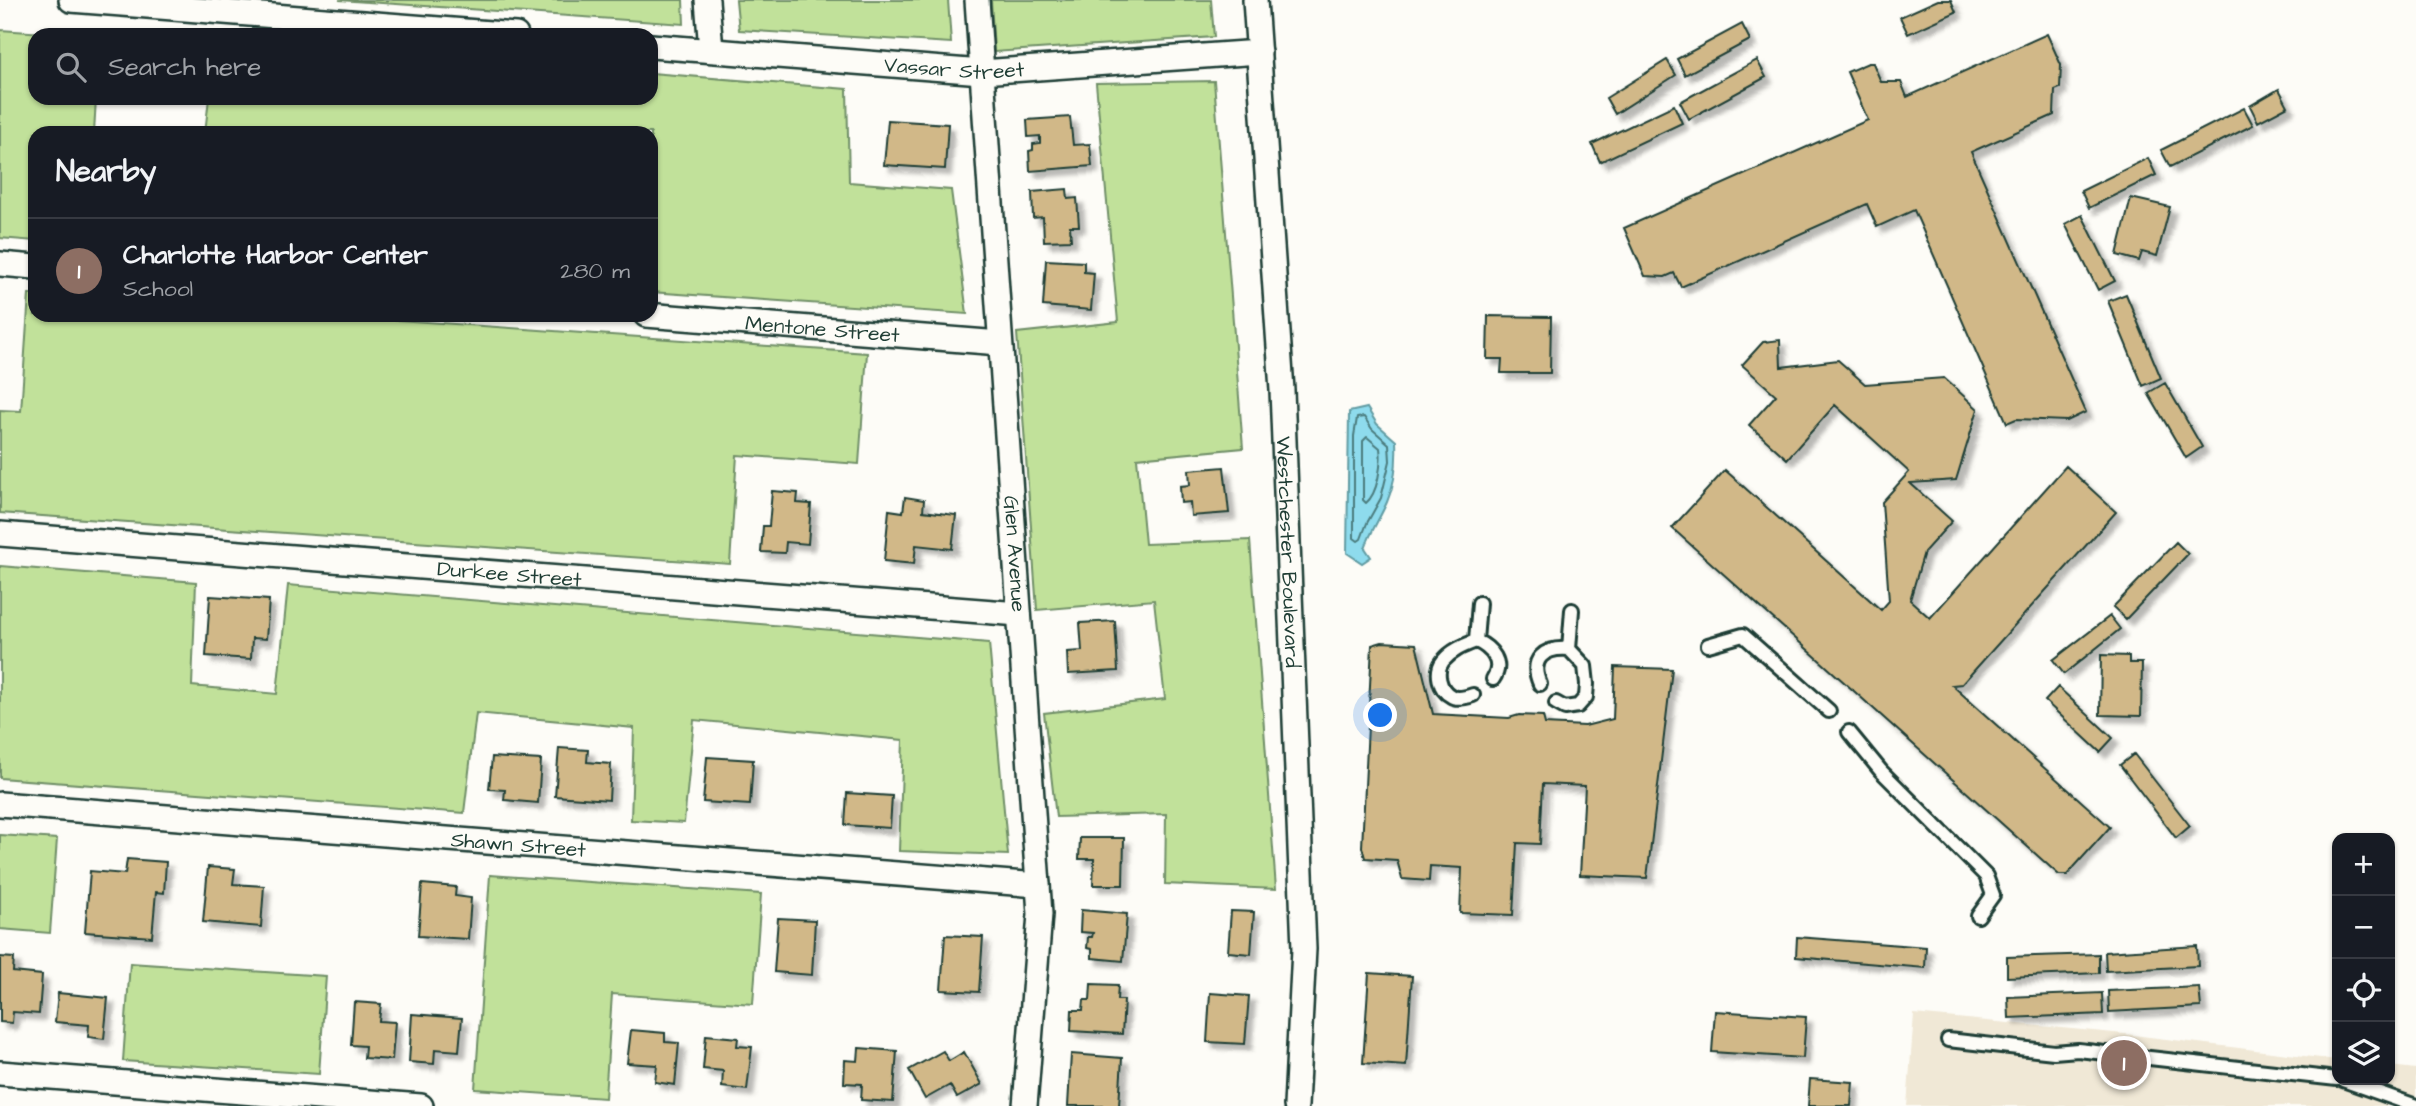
<!DOCTYPE html>
<meta charset="utf-8">
<style>
body{margin:0;font-family:"Architects Daughter",sans-serif;background:#20242c;color:#f1f3f6}
.controls{position:absolute;right:21px;bottom:21px;display:grid;overflow:hidden;border-radius:14px;box-shadow:0 2px 5px #0004}
.controls button{width:63px;height:63px;display:grid;place-items:center;padding:0;border:0;border-bottom:2px solid #363941;background:#171b24;color:#f1f3f6;font:35px sans-serif}
.you{position:absolute;left:1381px;top:716px;width:24px;height:24px;margin:-18px;border:5px solid #fff;border-radius:50%;background:#1a73e8;box-shadow:0 0 0 10px #1a73e833}
.badge{display:grid;place-items:center;width:46px;height:46px;border-radius:50%;background:#92a19f;color:#fff;font-size:23px;font-weight:700}
.pin{position:absolute;translate:-50% -50%;border:4px solid #fff;box-shadow:0 2px 7px #0006}
.list{margin:0;padding:0;list-style:none}
h2{display:flex;justify-content:space-between;align-items:center;height:91px;margin:0;padding:0 28px;font-size:30px}
h2 small{font-size:23px;font-weight:400;color:#9ea1a6}
.list li{display:grid;grid-template-columns:46px 1fr auto;gap:21px;align-items:center;box-sizing:border-box;height:105px;padding:0 28px;border-top:2px solid #363941}
.list b{display:block;font-size:26px;white-space:nowrap}
.list p{margin:0;font-size:23px;white-space:nowrap;color:#9ea1a6}
.list em{font-size:23px;font-style:normal;color:#9ea1a6}
.icon{flex:none;width:38px;height:38px;fill:none;stroke:currentColor;stroke-width:2;stroke-linecap:round;stroke-linejoin:round}
.map{position:relative;flex:none;width:2416px;height:1106px;overflow:hidden}
.search{position:absolute;background:#171b24;box-shadow:0 2px 5px #0004;left:28px;top:28px;width:630px;height:77px;display:flex;align-items:center;gap:18px;box-sizing:border-box;padding:0 24px;border-radius:21px;color:#9ea1a6;font-size:26px}
.panel{position:absolute;background:#171b24;box-shadow:0 2px 5px #0004;left:28px;top:126px;width:630px;height:196px;border-radius:21px}
.map>svg:first-child{display:block}
</style>
<div class="map">
<svg width="2416" height="1106" viewBox="0 0 2416 1106">
<defs>
<filter id="shadow"><feDropShadow dx="6" dy="6" stdDeviation="2" flood-color="#0004"/></filter>
</defs>
<rect width="100%" height="100%" fill="#fdfcf7"/>
<filter id="ink" filterUnits="userSpaceOnUse"><feTurbulence type="fractalNoise" baseFrequency=".0143" numOctaves="2"/><feDisplacementMap in="SourceGraphic" scale="14" xChannelSelector="R" yChannelSelector="G"/><feConvolveMatrix kernelMatrix="1 2 1 2 8 2 1 2 1" color-interpolation-filters="sRGB"/></filter>
<g filter="url(#ink)">
<!-- built -->
<path fill="#f0e8d6" d="M1914,1014L2125,1034L2337,1060V1080H2390V1066L2416,1069V1106H1907Z"/>
<!-- green -->
<path fill="#c1e19a" stroke="#708f67" stroke-width="2" d="M339,0H683L684,24Z
M736,0H948L951,43L739,30Z
M991,0H1211L1214,37L994,52Z
M0,30L73,35H35V98H96L94,133H35V241L0,238Z
M651,73L847,89L849,182L951,190L967,314L651,292V133H205L209,98H651Z
M1214,81L1243,448L1137,458L1145,544L1250,540L1276,889L1165,884L1166,814L1056,817L1044,713L1165,699L1154,600L1037,610L1017,333L1118,322L1096,83Z
M29,294H35V315H327L867,353L859,464L737,455L730,564L0,513V410L21,411Z
M0,566L196,582L192,686L277,694L288,585L989,643L1008,855L899,851L903,740L694,720L684,823L631,820L634,728L476,713L464,813L0,778Z
M0,835L57,839L50,933L0,929Z
M490,875L761,894L753,1004L612,994L605,1098L475,1089Z
M130,963L326,976L319,1074L123,1061Z"/>
<!-- water -->
<path fill="#8edbed" stroke="#629ca3" stroke-width="2" d="M1367,408L1377,424L1396,441C1397,461 1395,484 1387,502C1380,518 1371,531 1365,548L1371,557L1362,563L1347,553L1349,412Z"/>
<g fill="none" stroke-linecap="round" stroke-linejoin="round">
<!-- shore -->
<path stroke="#4b7c7e" stroke-width="2" d="M1357,418L1364,417L1372,429L1389,444L1390,461L1381,498L1367,523L1361,539L1358,541L1354,538V436Z
M1367,437L1380,448C1382,464 1378,493 1366,503L1363,500V441Z"/>
</g>
<!-- building -->
<path fill="#d1b888" stroke="#1f3d34" stroke-width="2" filter="url(#shadow)" d="M1938,0H1951L1956,12L1908,34L1900,17Z
M1742,24L1750,40L1685,75L1677,59Z
M2047,34L2061,65L2060,88L2055,90L2054,115L1971,152L2086,412L2067,421L2016,419L2007,423L1914,210L1877,227L1867,204L1681,287L1674,273L1665,277L1645,276L1624,228L1868,120L1847,72L1868,63H1873L1881,82H1901L1907,97Z
M1667,60L1676,75L1615,114L1606,98Z
M1757,60L1766,77L1689,119L1680,102Z
M2279,89L2288,106L2258,122L2250,106Z
M1674,105L1682,123L1600,162L1592,144Z
M2244,108L2253,125L2170,167L2161,150Z
M1070,117L1073,145L1090,144L1092,166L1030,171L1029,151L1033,150V144L1040,143V136L1028,137L1027,120Z
M888,120L948,124L945,169L884,165Z
M2148,158L2156,175L2089,208L2081,191Z
M1067,189L1068,199L1077,198L1079,226H1070L1071,240L1044,241L1043,217L1033,218L1032,192Z
M2131,198L2170,207L2157,256L2142,252L2139,261L2117,255Z
M2082,215L2115,281L2098,290L2065,224Z
M1046,260L1084,262V272L1094,273L1091,310L1043,306Z
M2126,294L2161,378L2143,386L2108,301Z
M1488,316L1551,317L1550,373H1501L1502,359H1487Z
M1780,340L1781,367L1838,360L1865,384L1944,378L1978,409L1956,480L1910,483L1952,521L1924,552L1910,600L1930,618L2066,466L2116,512L1962,684L1952,685L2110,827L2067,875H2059L1672,528L1725,470L1881,610L1889,601L1882,502L1909,472L1835,405L1787,459L1749,425L1776,395L1742,365L1763,342Z
M2165,383L2202,447L2186,458L2148,393Z
M1224,467L1229,513L1191,516L1190,502L1181,503L1180,486L1190,485L1189,470Z
M772,491L798,493L797,503L811,504L808,544L786,542L785,553L761,552L763,526H769Z
M905,497L924,500L923,511L956,515L952,549L916,545L914,564L884,561L889,510L903,512Z
M2176,542L2188,554L2126,619L2113,607Z
M210,596L269,600L266,639L252,638L251,659L206,656Z
M2110,616L2120,629L2064,674L2053,660Z
M1115,621L1118,671L1068,674L1067,652L1082,651L1080,623Z
M1382,642L1416,644L1433,714L1509,718L1519,715L1543,716L1545,724L1585,726L1613,719L1615,667L1672,669L1647,878L1580,875L1585,786L1543,784L1540,844L1517,843L1513,915L1460,913L1462,868L1430,866L1429,881L1402,879L1397,860L1365,858L1362,847L1372,645Z
M2101,655L2129,656V663H2142L2141,716L2100,715Z
M2058,687L2113,738L2100,752L2045,701Z
M559,748L588,750L587,762L611,764L609,800L555,796Z
M2134,754L2190,826L2176,838L2120,765Z
M492,757L541,760L538,803L504,800L505,790L489,789Z
M707,757L753,760L750,805L703,802Z
M847,793L892,796L890,828L845,825Z
M1080,838H1124L1123,885H1093L1094,859H1079Z
M127,859L166,862L164,893L156,892L152,937L85,932L90,871L125,874Z
M208,867L235,869L233,884L264,886L261,927L203,922Z
M422,884L456,887L455,896L471,898L468,939L418,936Z
M1081,910L1127,914L1123,961L1092,958V949L1087,948L1088,937H1092L1093,933L1080,932Z
M1231,911L1254,912L1251,954L1228,952Z
M778,918L815,920L812,975L774,972Z
M945,935L983,937L979,992L941,990Z
M1797,937L1926,947L1925,968L1796,957Z
M2197,946L2198,966L2106,971L2105,952Z
M2099,954V973L2007,977V957Z
M0,957L14,958L13,972L42,975L39,1014L13,1012L12,1023L0,1022Z
M1369,973L1412,976L1406,1066L1363,1063Z
M1091,984L1118,985L1117,1000H1124L1122,1034L1071,1031L1072,1010H1083L1084,1000H1090Z
M2199,987L2201,1007L2109,1012L2108,991Z
M58,993L108,998L104,1039L88,1037L89,1025L55,1022Z
M1210,993L1249,996L1245,1044L1207,1042Z
M2102,993L2103,1014L2009,1018L2008,997Z
M354,1002L381,1004L379,1021L395,1022L392,1060L364,1058L365,1046L351,1045Z
M1715,1011L1806,1017L1803,1058L1712,1052Z
M412,1014L462,1018L459,1051L435,1049L434,1064L409,1062Z
M631,1030L665,1033V1042L679,1043L675,1085L655,1082L657,1065L627,1063Z
M706,1035L738,1038L737,1046L752,1047L747,1090L722,1087L723,1071L703,1069Z
M859,1048L897,1051L893,1102L861,1100L862,1084L844,1083L845,1060L858,1061Z
M943,1051L949,1061L964,1052L982,1084L957,1098L950,1085L925,1099L909,1070Z
M1071,1054L1122,1058L1119,1106H1068Z
M1810,1079L1853,1082L1851,1106H1808Z"/>
<g fill="none" stroke-linecap="round" stroke-linejoin="round">
<!-- service casing -->
<g stroke="#1f3d34" stroke-width="18">
<path id="service" d="M1476,641C1492,648 1504,663 1493,679
M1708,645L1743,635L1829,711
M1540,684C1529,659 1544,647 1569,649L1572,610
M1473,695C1467,697 1457,700 1451,696C1439,690 1435,671 1443,661C1452,650 1463,646 1476,641L1479,603
M1556,703L1565,708L1578,706L1586,697L1587,684L1585,666L1569,649
M1849,732L1881,771L1986,876L1993,895L1978,916
M1948,1040L2054,1052L2078,1050L2337,1079
M2343,1080L2416,1106"/>
</g>
<!-- minor casing -->
<g stroke="#1f3d34" stroke-width="28">
<g id="minor">
<path d="M71,0L516,35"/>
<path d="M707,0L711,50"/>
<path id="s1" d="M977,0L1040,914L1025,1106"/>
<path id="s2" d="M1255,0L1282,390L1304,949L1296,1106"/>
<path id="s3" d="M651,46L982,72L1259,52"/>
<path d="M0,264L35,267"/>
<path id="s4" d="M646,315L1000,343"/>
<path id="s5" d="M0,534L1019,614"/>
<path id="s6" d="M0,804L1038,885"/>
<path d="M0,1073L421,1106"/>
</g>
</g>
<!-- service -->
<use href="#service" stroke="#fdfcf7" stroke-width="12"/>
<!-- minor -->
<use href="#minor" stroke="#fdfcf7" stroke-width="23"/>
</g>
</g>
<g text-anchor="middle" dominant-baseline="central" stroke-width="6" stroke-linejoin="round" paint-order="stroke">
<!-- street labels -->
<g font-size="21" fill="#1f3d34" stroke="#fdfcf7">
<text stroke="none"><textPath href="#s3" startOffset="304">Vassar Street</textPath></text>
<text stroke="none"><textPath href="#s4" startOffset="177">Mentone Street</textPath></text>
<text stroke="none"><textPath href="#s1" startOffset="555">Glen Avenue</textPath></text>
<text stroke="none"><textPath href="#s2" startOffset="553">Westchester Boulevard</textPath></text>
<text stroke="none"><textPath href="#s5" startOffset="511">Durkee Street</textPath></text>
<text stroke="none"><textPath href="#s6" startOffset="520">Shawn Street</textPath></text>
</g>
</g>
</svg>
<div class="controls">
<button>+</button>
<button>−</button>
<button><svg class="icon" aria-label="locate" viewBox="0 0 24 24"><circle cx="12" cy="12" r="6"/><path d="M12 2v4M12 18v4M2 12h4M18 12h4"/></svg></button>
<button><svg class="icon" aria-label="layers" viewBox="0 0 24 24"><path d="M12 4l9 5-9 5-9-5zM3 14l9 5 9-5"/></svg></button>
</div>
<div class="you"></div>
<div class="pin badge" style="left:2124px;top:1063px;background:#8d6e63">1</div>
<div class="search"><svg class="icon" aria-label="search" viewBox="0 0 24 24"><circle cx="10" cy="10" r="6"/><path d="M15 15l6 6"/></svg>Search here</div>
<section class="panel">
<h2>Nearby<small></small></h2>
<ul class="list">
<li><span class="badge" style="background:#8d6e63">1</span><div><b>Charlotte Harbor Center</b><p>School</p></div><em>280 m</em></li>
</ul>
</section>
</div>
